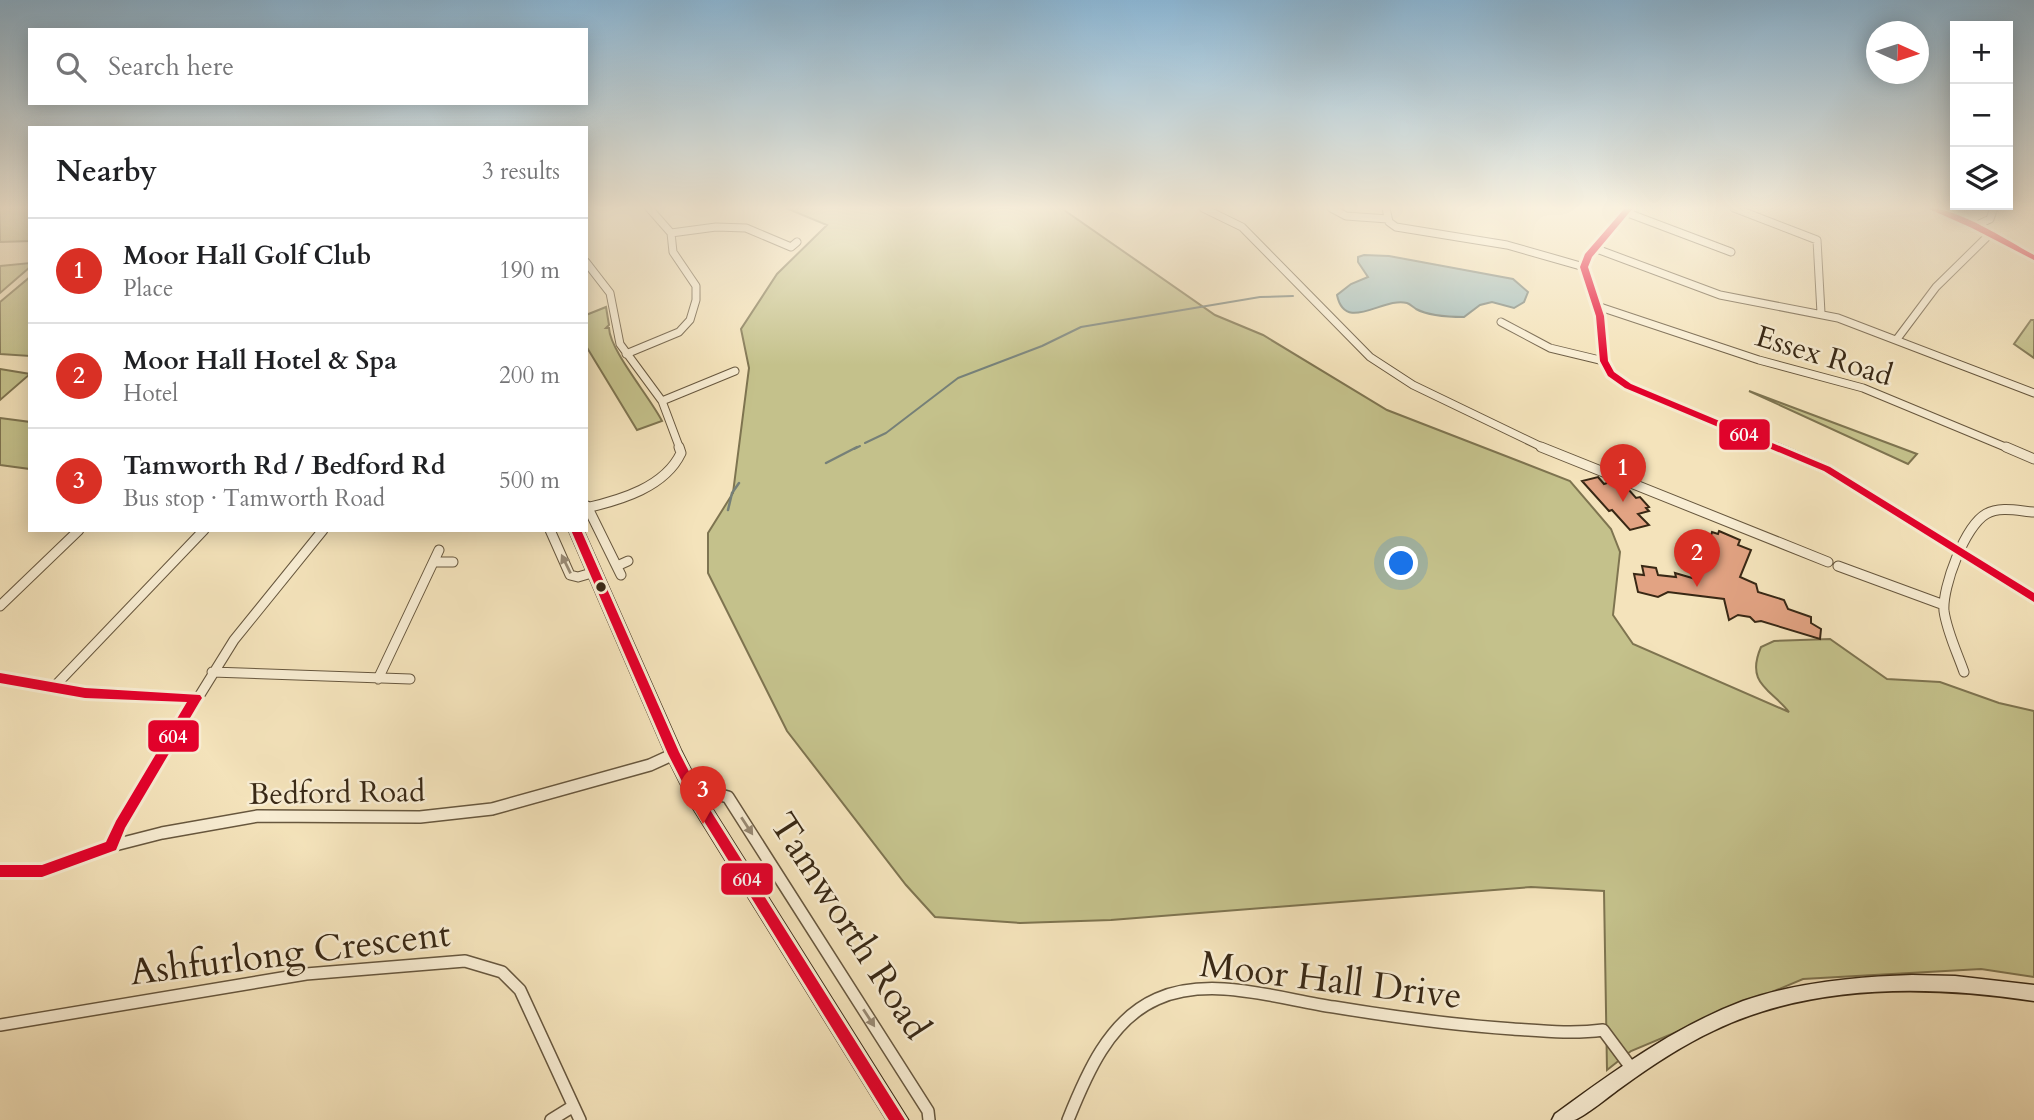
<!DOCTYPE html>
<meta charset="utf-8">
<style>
body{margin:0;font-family:Cardo,serif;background:#f2f2f2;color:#202124}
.controls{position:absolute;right:21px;top:21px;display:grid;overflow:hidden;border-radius:0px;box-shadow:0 4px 18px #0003}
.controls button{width:63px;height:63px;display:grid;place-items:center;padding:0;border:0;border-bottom:2px solid #e0e0e0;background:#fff;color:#202124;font:35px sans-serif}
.compass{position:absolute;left:1866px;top:21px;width:63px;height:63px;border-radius:50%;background:#fff;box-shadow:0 4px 18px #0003;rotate:93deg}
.you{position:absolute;left:1402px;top:564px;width:24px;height:24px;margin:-18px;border:5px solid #fff;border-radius:50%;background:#1a73e8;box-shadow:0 0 0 10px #1a73e833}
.badge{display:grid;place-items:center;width:46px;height:46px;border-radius:50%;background:#d93025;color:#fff;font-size:23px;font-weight:700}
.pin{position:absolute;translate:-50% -58px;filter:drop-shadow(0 2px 4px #0008)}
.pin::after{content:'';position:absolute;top:37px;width:24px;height:21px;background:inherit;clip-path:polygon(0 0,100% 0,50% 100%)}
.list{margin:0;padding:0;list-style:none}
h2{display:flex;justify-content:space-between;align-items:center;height:91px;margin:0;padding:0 28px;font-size:30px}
h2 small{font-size:23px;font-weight:400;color:#757577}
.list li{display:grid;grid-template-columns:46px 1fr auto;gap:21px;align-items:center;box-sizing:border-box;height:105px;padding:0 28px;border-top:2px solid #e0e0e0}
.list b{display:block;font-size:26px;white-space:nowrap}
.list p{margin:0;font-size:23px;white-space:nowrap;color:#757577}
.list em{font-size:23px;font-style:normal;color:#757577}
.icon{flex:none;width:38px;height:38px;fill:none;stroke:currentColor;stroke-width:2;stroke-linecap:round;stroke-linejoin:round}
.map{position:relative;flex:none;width:2034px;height:1120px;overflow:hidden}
.search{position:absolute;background:#fff;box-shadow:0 4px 18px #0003;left:28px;top:28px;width:560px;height:77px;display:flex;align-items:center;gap:18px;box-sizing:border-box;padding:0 24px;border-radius:0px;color:#757577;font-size:26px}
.panel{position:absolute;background:#fff;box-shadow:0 4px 18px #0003;left:28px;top:126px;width:560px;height:406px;border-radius:0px}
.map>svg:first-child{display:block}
</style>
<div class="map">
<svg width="2034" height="1120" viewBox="0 0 2034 1120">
<rect width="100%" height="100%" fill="#f4e3bb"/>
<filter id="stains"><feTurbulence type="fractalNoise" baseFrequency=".00286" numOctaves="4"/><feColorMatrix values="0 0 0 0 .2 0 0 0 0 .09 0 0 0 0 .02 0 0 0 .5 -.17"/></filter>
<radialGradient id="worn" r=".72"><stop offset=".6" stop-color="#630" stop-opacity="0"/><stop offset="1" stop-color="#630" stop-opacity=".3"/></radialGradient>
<!-- green -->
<path fill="#c4c18b" stroke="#7e7450" stroke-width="2" d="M0,208H30V241L0,242Z
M786,208H1061L1215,315L1263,335L1387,410L1570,481L1611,529L1620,552L1613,615L1633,644L1789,712C1771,689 1745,684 1761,647L1774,641L1830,639L1887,679L1940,682L1999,703L2034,711V977L1981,969L1803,979L1631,1051L1607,1070L1604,891L1531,887L1111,920L1020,923L935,917L906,885L787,731L708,573V533L733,493L749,368L741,329L777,274L827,225Z
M30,263V267L0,293V266Z
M30,277V356L0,354V302Z
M606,307L609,325L606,328H609C610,351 650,397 662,421L637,430L586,346V315Z
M2031,320H2034V358L2014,344Z
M0,369L30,374L0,400Z
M1749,391L1917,454L1908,464Z
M0,418L30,422V469L0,465Z"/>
<!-- water -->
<path fill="#a0bbba" stroke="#768078" stroke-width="2" d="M1364,255L1389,256L1513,279L1528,292L1524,302L1514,308L1492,302L1480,305L1464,317C1449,317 1429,316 1416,309C1413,307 1410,304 1407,303C1384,296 1345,334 1337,295L1351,284L1368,277L1358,262V257Z"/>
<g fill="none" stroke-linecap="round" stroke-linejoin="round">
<!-- stream-far1 -->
<path stroke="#768078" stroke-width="2" d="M865,443L886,433L958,378L1042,346L1081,327L1260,297L1293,296
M854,449L860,446"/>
<!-- stream -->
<path stroke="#768078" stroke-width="2.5" d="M826,463L857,447
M728,510L732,493L739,483"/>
</g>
<!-- building -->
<path fill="#e2a383" stroke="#382815" stroke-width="2" d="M1598,477L1604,484L1610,482L1629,490L1636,498L1640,497L1649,507L1646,508L1649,511L1638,514L1649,525L1630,530L1612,510L1609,511L1582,481Z
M1719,531L1740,540L1738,545L1751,550L1740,577L1756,584L1758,592L1784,600L1788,609L1811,617V623L1821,629L1820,639L1761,621L1755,622L1750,617L1738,615L1729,620L1724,599L1668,592L1658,597L1638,592L1634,574L1644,575L1642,566L1656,568L1658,575L1676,577L1675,573L1699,580L1712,532L1718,534Z"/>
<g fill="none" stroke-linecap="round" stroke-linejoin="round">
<!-- street-far2 casing -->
<g stroke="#67573e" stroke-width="9">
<path id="street-far2" d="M1203,208L1242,227L1370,357L1413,385L1546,449
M1331,208L1346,216L1388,219
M1386,208L1389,222L1396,227L1507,245L1584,267
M1629,208L1588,256L1584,267L1600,316L1604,361L1611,374L1628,386L1779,449
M1734,208L1817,240L1821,313
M1625,212L1731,252
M1975,226L1990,219L1994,208
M671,233L716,227L746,228L791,247L797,242
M1594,248L1720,295L1838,318L2034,393
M586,262L610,293L620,344L662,401L680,449
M1597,306L1759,360L1863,388L2010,449
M1501,322L1550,348L1604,361
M1897,339L1936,287L1990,234
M626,354L679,332L690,320L696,300V286L673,252L671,233L649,208
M662,401L735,371"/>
</g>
<!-- street-far1 casing -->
<g stroke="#67573e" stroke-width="11">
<path id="street-far1" d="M1541,447L1828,562
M1775,447L1827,469L2034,598
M2006,447L2034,459
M587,506L621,575
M586,508C621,500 665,487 681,453L679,447
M550,530L570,575L578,577L595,572
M434,562H453
M617,566L628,561
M1838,566L1944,605
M0,606L79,530
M212,672L410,679
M1964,672C1957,652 1947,632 1944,611C1942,587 1965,526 1986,514C2000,506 2019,511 2034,512
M0,678L85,693L196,698
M378,679L439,550
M52,689L204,530
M167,748L234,640L323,530"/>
</g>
<!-- street casing -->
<g stroke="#67573e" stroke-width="14">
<path id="street" d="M698,801L713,793L728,797L928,1111L929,1120
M111,846L120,825L168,746
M0,871H44L111,846L162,833L258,816L420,817L492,809L650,765L674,754
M0,1025L306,974L465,961L502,972L520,990L580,1120
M551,1120L572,1107
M1068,1120C1086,1075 1109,1020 1157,999C1211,975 1279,999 1334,1007C1394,1017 1453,1025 1513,1029C1543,1031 1573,1034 1603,1030L1632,1069"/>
</g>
<!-- secondary casing -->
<g stroke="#382815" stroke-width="3">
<path id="secondary" d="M1926,208C1961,208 2003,238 2034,254V261L1972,228Z
M1912,975L1955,976L2034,985V1001C1929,985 1811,983 1713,1031C1681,1046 1651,1066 1622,1087C1612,1094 1583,1118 1574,1120C1567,1120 1559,1120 1552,1120L1555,1114C1614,1071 1674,1027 1743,1001C1797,982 1856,977 1912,975Z"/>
</g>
<!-- primary casing -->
<g stroke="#382815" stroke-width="3">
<path id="primary" d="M569,530H583L681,751L704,796L908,1120H887L692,806L666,754Z"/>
</g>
<!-- street-far2 -->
<use href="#street-far2" stroke="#f8edd3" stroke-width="7"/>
<!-- street-far1 -->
<use href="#street-far1" stroke="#f8edd3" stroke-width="9"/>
<!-- street -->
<use href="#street" stroke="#f8edd3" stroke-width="11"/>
<!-- secondary -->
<use href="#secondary" fill="#f8edd3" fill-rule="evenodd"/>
<!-- primary -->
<use href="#primary" fill="#f4e3bb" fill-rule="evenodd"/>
<!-- bus-1 casing -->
<g stroke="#f8edd3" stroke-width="6">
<path id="bus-1" d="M1625,208H1633L1592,257L1588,267L1604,316L1608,361L1614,372L1631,384L1830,467L2034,593V602L1824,471L1625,388L1608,376L1600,361L1596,316L1580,267L1585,254Z
M1927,208C1959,208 2006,240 2034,255V260L1972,228Z
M571,530H581L679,752L702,797L905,1120H889L694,805L668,754Z
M0,673L85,688L200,695L202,698L200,701L125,828L116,850L42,877H0V865H42L106,842L116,821L187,702L85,698L0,683Z"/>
</g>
<!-- bus-1 -->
<use href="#bus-1" fill="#e4002b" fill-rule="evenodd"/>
</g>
<!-- one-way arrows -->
<defs><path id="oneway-solid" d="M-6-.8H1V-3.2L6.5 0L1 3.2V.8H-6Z" transform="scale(1.75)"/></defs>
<g fill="#988a74">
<use href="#oneway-solid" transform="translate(566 564) rotate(-116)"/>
<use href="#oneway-solid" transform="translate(747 826) rotate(57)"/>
<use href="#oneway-solid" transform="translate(869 1018) rotate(57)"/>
</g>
<!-- sky -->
<linearGradient id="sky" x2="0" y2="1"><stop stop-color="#8bb7d6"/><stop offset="0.57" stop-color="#faf2e0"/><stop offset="1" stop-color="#faf2e0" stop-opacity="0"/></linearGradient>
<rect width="2034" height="365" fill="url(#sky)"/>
<!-- markers -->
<circle fill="#382815" stroke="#f8edd3" stroke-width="2.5" cx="601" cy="587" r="6"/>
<g text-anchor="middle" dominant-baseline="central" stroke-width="5" stroke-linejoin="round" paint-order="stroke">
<!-- street labels -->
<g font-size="30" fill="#382815" stroke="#f8edd3">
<text transform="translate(1824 356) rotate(17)">Essex Road</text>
<text transform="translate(337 793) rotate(-1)">Bedford Road</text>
</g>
<!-- near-street labels -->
<g font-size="37" fill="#382815" stroke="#f8edd3">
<text transform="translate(850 926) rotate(57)">Tamworth Road</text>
<text transform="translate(290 953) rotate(-7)">Ashfurlong Crescent</text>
<text transform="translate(1331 980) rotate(7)">Moor Hall Drive</text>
</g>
</g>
<g stroke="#f8edd3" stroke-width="2.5">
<rect x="1718" y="418" width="53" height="33" rx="7" fill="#e4002b"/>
<rect x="147" y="719" width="53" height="34" rx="7" fill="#e4002b"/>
<rect x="720" y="862" width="54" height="34" rx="7" fill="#e4002b"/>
</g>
<g font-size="19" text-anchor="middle" font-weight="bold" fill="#fff">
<text x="1744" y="441">604</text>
<text x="173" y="743">604</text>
<text x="747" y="886">604</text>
</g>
<rect width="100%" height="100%" filter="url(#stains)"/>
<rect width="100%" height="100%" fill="url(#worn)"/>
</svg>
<div class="controls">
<button>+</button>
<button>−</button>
<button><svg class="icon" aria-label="layers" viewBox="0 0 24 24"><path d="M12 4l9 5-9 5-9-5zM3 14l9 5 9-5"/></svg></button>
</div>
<svg class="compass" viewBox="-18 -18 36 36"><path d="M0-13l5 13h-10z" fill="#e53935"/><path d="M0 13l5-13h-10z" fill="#757577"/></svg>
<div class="you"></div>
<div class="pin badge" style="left:1623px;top:502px">1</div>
<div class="pin badge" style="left:1697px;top:587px">2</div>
<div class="pin badge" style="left:703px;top:824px">3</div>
<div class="search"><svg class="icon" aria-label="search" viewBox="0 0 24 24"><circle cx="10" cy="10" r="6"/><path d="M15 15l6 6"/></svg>Search here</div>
<section class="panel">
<h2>Nearby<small>3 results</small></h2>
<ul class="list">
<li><span class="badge">1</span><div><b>Moor Hall Golf Club</b><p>Place</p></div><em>190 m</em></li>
<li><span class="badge">2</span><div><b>Moor Hall Hotel &amp; Spa</b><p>Hotel</p></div><em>200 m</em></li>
<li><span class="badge">3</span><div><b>Tamworth Rd / Bedford Rd</b><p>Bus stop · Tamworth Road</p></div><em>500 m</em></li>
</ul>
</section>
</div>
